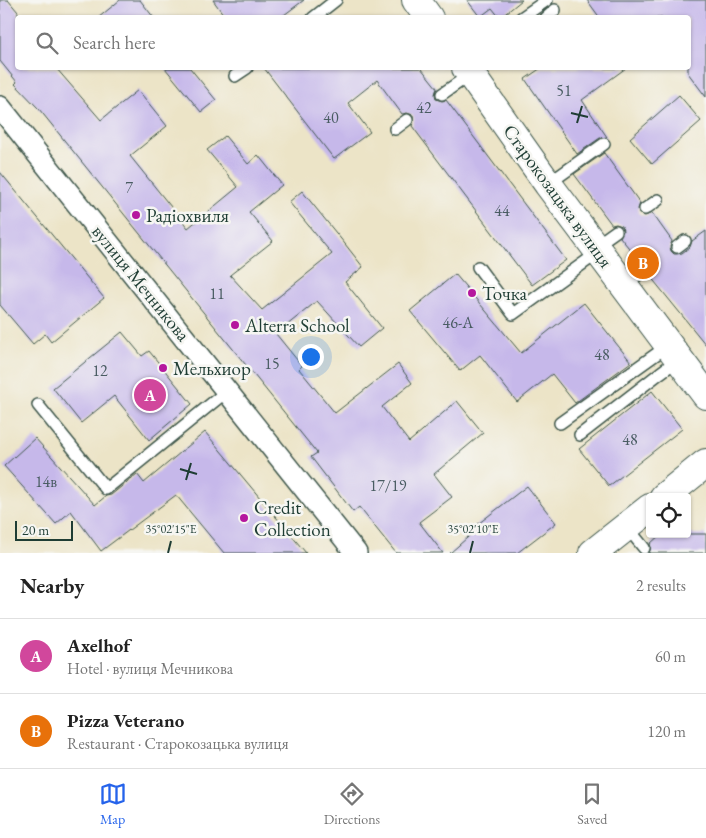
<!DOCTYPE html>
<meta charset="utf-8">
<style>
body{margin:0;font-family:"EB Garamond",serif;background:#f6f6f6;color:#222}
.controls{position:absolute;right:15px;bottom:15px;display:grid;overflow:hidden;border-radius:5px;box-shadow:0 1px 4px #0004}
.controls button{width:45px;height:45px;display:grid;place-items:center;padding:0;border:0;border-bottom:1px solid #e0e0e0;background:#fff;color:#222;font:25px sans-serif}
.scale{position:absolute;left:15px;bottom:12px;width:58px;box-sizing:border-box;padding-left:5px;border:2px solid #1f3d34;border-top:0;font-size:14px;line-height:18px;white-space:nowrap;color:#1f3d34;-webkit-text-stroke:4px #f6f6f2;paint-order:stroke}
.you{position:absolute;left:310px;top:356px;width:18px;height:18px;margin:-12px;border:4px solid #fff;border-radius:50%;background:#1a73e8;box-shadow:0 0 0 8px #1a73e833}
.badge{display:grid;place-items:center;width:32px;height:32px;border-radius:50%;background:#2563eb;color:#fff;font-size:16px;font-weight:700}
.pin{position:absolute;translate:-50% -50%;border:2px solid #fff;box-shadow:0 1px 5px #0006}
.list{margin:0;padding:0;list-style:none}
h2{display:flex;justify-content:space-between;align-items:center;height:65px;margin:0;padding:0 20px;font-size:21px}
h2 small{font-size:16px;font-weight:400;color:#767676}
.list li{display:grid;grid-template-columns:32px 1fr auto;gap:15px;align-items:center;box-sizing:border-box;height:75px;padding:0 20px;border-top:1px solid #e0e0e0}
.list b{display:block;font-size:19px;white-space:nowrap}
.list p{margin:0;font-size:16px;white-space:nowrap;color:#767676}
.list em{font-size:16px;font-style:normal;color:#767676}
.icon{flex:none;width:28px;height:28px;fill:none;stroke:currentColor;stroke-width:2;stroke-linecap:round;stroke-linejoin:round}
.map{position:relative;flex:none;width:706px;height:553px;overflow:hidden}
.search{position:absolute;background:#fff;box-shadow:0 1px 4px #0004;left:15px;right:15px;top:15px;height:55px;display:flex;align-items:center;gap:12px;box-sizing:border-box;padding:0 18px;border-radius:5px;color:#767676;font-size:19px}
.sheet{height:215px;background:#fff}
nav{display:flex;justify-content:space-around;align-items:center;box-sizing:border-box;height:70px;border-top:1px solid #e0e0e0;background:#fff;font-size:14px;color:#767676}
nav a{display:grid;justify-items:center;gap:2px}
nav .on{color:#2563eb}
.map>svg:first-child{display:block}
</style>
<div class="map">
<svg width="706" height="553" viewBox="0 0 706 553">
<rect width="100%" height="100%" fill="#f6f6f2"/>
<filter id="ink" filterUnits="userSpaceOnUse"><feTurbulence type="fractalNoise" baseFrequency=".02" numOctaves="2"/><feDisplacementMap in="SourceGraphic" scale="10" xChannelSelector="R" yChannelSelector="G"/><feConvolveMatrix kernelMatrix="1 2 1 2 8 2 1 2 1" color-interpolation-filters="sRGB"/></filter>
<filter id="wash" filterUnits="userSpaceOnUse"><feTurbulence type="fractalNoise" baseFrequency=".0096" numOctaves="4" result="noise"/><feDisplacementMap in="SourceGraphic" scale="20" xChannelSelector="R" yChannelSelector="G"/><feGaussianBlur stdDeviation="1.12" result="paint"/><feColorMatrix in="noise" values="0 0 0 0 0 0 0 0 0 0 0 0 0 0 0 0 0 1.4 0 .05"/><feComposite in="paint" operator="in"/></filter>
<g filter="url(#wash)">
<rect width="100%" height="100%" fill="#ece4c7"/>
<g id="blocks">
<!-- building -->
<path fill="#c6b8ea" d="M0,0H8L18,12V68H56L101,120L138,90L167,126L130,156L188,228L238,187L207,150L225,136L248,164L258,155L282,185L249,212L273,241L230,275L262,310L332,254L289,202L302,191L345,244L363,267L345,282L382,328L359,347L317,301L276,334L302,366L299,369L335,413L398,364L412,383L382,407L409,442L457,401L483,433L434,474L452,497L419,522L443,553H396L359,507L353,512L311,457L317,453L39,109L15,84L17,82L0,61Z
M120,0H140L154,18H98Z
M213,0H304L280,18H226Z
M467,0H522L500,18L492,8L480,17Z
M587,0H706V97L688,73V18H600Z
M165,68H190L216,100L201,112Z
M264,68H421L437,88L435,94L436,99L442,101L446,100L566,260L532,285L412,126L414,120L413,115L407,113L402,114L377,80L348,103L370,132L334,159Z
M541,68H626L582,100L607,137L600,138L577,154L525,79Z
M679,95L701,121L652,164L630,138Z
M604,153L640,203L638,209L639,214L645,216L652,213L672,241L670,247L671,251L674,254H677L682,253L690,247L692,241L706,231V345L650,276L653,272V268L652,264L646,262L641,263L620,237L623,231L622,226L616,224L612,225L574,174Z
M0,172L104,298L51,342L45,334L33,344L0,305Z
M455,274L521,353L584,303L631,362L575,403L552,374L517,402L480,355L460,371L410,311Z
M122,332L142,356L149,351L192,404L149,440L114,396L81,423L53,388Z
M652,391L682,429L609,486L579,449Z
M205,432L306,553H224L176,495L101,551L71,511L56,524L4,466L35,438L95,505L106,496L111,495L137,474L144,483Z
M527,486L556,523L517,553H450L476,530L474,527Z
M661,534H706V553H649L651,547L650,544Z"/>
</g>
</g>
<g filter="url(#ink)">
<use href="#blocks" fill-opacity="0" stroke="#3e564a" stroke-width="1"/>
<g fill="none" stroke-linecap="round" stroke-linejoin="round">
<!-- service casing -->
<g stroke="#3e564a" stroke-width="14">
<path id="service" d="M313,18L336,0
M521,18L547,0
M546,18L555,10
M235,76L247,68
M442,94L471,74
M395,129L407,120
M548,184L604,144
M645,209L658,200
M595,246L616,231
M677,247L685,241
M478,267L513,314L599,252
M624,285L646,269
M38,405L106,489L227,391
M560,423L669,345
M580,435L660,373L679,359
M627,527L644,548"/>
</g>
<!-- minor casing -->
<g stroke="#3e564a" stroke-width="24">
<path id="minor" d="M0,107L356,553"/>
</g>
<!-- tertiary casing -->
<g stroke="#3e564a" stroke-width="30">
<path id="tertiary" d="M416,0L429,18
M466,68L548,184L706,395"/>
</g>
<!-- secondary casing -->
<g stroke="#3e564a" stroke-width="30">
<path id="secondary" d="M664,497L706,463
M593,553L650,508"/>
</g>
<!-- service -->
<use href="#service" stroke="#fff" stroke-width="11"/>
<!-- minor -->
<use href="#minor" stroke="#fff" stroke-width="21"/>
<!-- tertiary -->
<use href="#tertiary" stroke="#fff" stroke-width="28"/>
<!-- secondary -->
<use href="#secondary" stroke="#fff" stroke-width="28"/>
</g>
</g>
<!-- ticks -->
<path fill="none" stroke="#1f3d34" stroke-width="2" d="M571,113L588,117M577,123L582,106M180,469L197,474M186,480L191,463M168,553L171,541M470,553L473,541"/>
<!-- markers -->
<g fill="#b5179e" stroke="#f6f6f2" stroke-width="2">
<circle cx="136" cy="215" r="5"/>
<circle cx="472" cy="293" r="5"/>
<circle cx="235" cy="325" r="5"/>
<circle cx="163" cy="368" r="5"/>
<circle cx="244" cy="518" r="5"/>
</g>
<g text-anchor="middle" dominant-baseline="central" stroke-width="5" stroke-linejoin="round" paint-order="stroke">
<!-- number labels -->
<g font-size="16" fill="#495c62">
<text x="564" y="90">51</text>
<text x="424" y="107">42</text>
<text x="331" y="117">40</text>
<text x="129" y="187">7</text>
<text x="502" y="210">44</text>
<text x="217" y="293">11</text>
<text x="458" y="322">46-А</text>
<text x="602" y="354">48</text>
<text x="272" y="363">15</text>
<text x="100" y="370">12</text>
<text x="630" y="439">48</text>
<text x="46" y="481">14в</text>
<text x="388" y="485">17/19</text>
</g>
<!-- street labels -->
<g font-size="19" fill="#1f3d34" stroke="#f6f6f2">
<text transform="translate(558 196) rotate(54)">Старокозацька вулиця</text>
<text transform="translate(141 283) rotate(51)">вулиця Мечникова</text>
</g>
<!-- poi labels -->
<g font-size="19" fill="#1f3d34" stroke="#f6f6f2" text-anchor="start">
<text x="146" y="215">Радіохвиля</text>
<text x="482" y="293">Точка</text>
<text x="245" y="325">Alterra School</text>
<text x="173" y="368">Мельхиор</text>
<text x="254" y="507">Credit<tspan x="254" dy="22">Collection</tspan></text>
</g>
</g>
<g font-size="12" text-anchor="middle" fill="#1f3d34" stroke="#f6f6f2" stroke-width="5" stroke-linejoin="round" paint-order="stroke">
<text x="171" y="533">35°02'15"E</text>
<text x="473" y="533">35°02'10"E</text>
</g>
</svg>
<div class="controls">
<button><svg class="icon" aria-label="locate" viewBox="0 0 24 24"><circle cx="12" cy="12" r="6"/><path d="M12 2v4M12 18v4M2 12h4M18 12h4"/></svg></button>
</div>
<div class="scale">20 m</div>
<div class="you"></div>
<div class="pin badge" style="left:150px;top:395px;background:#d1479c">A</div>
<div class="pin badge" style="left:643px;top:263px;background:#e8710a">B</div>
<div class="search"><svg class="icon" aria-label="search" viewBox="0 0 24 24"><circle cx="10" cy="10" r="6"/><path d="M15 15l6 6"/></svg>Search here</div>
</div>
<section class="sheet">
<h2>Nearby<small>2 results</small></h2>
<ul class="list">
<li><span class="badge" style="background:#d1479c">A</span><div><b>Axelhof</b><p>Hotel · вулиця Мечникова</p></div><em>60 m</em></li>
<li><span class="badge" style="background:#e8710a">B</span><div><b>Pizza Veterano</b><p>Restaurant · Старокозацька вулиця</p></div><em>120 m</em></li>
</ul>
</section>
<nav>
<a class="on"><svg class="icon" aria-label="map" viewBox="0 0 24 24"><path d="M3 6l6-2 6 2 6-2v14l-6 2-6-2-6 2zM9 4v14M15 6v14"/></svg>Map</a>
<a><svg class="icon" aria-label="directions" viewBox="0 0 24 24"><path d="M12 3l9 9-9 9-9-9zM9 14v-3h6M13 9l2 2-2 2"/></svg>Directions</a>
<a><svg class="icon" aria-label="saved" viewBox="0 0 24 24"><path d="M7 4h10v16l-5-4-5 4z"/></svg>Saved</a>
</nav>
